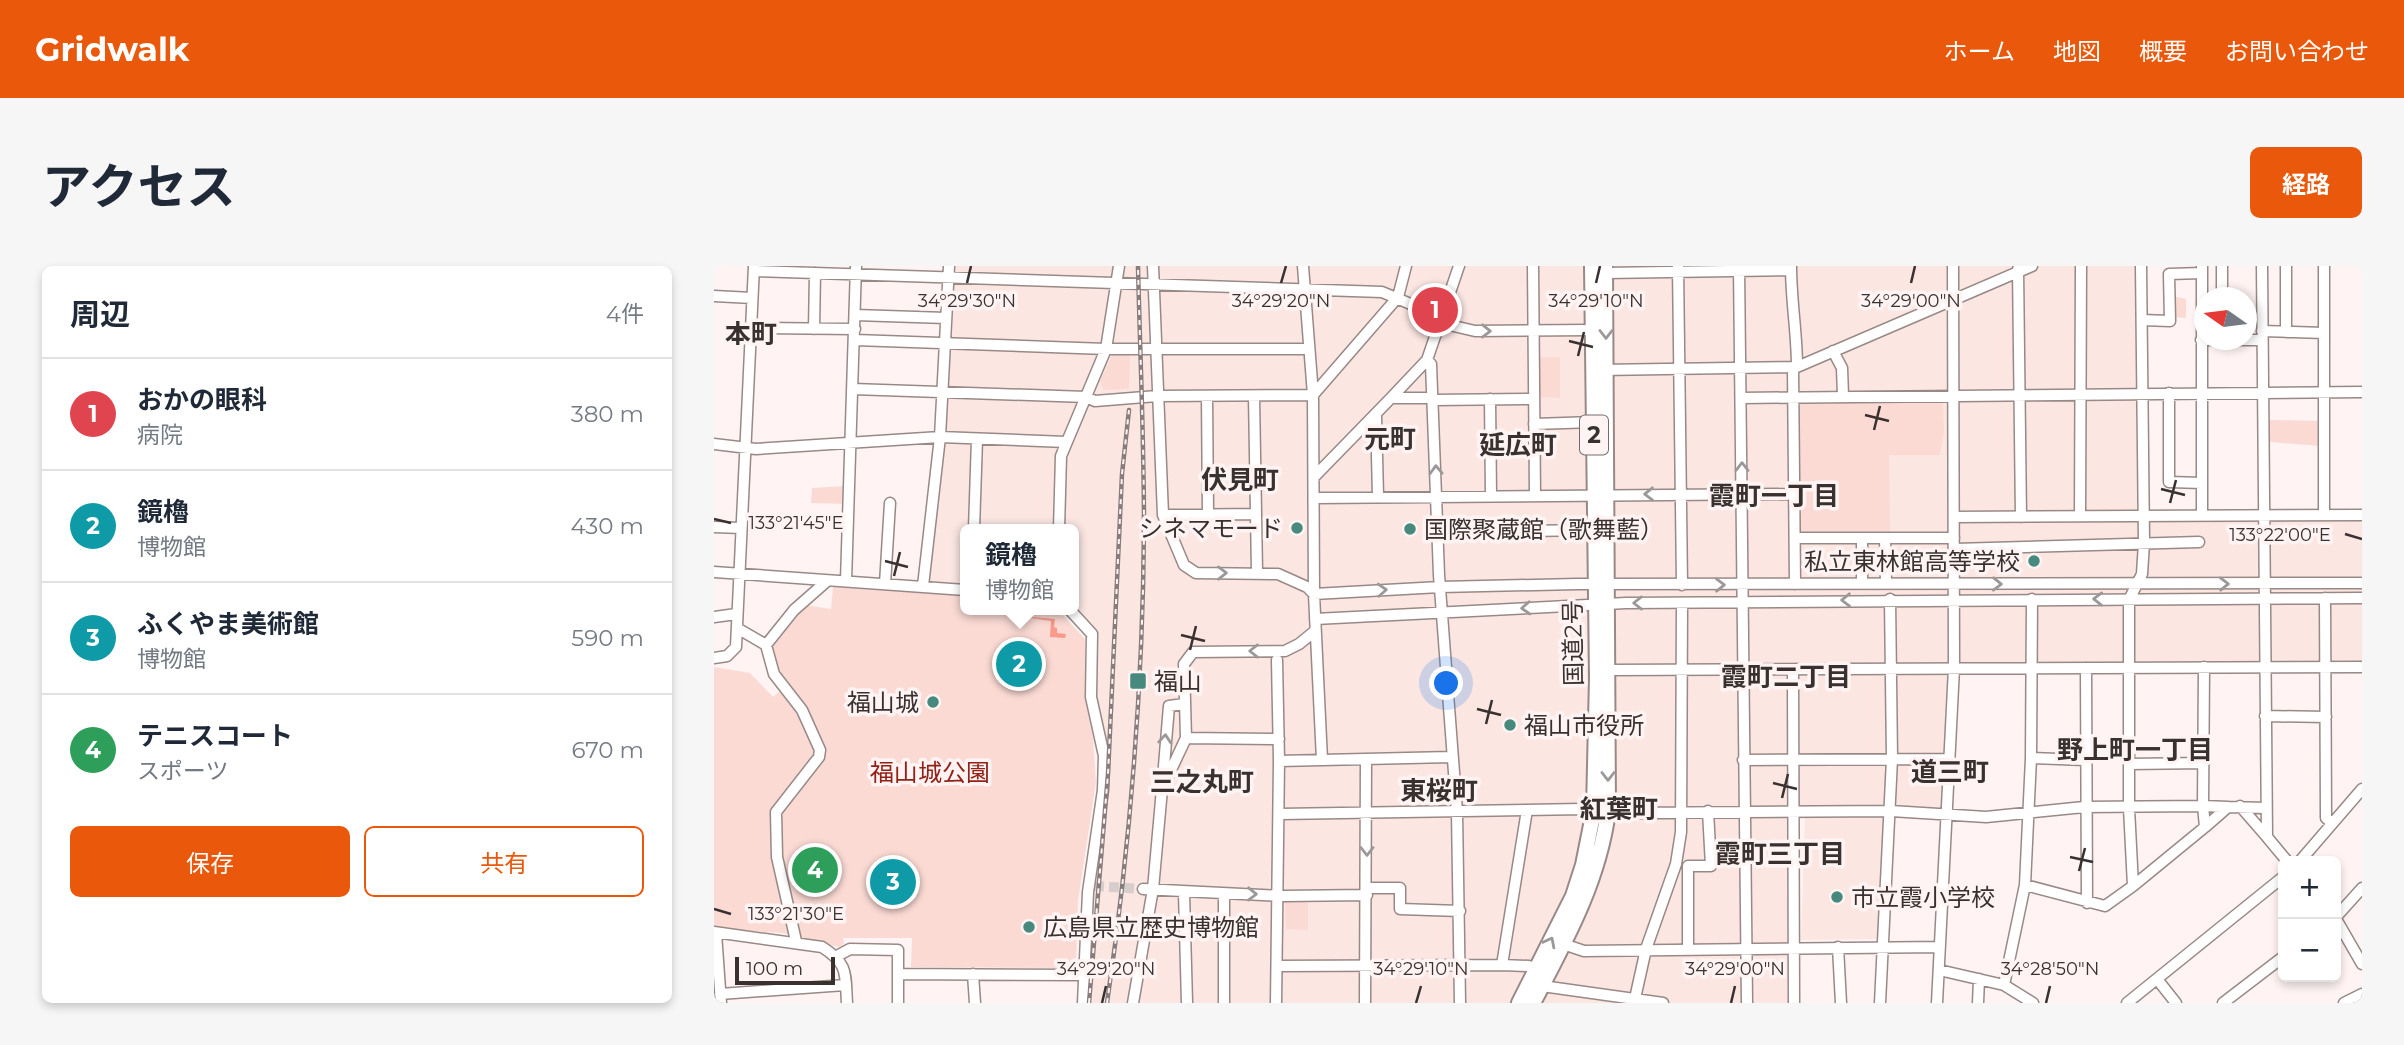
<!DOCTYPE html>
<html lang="ja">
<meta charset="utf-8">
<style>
body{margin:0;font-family:Montserrat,"Noto Sans JP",sans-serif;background:#f6f6f7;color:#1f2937}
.controls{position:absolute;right:21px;bottom:21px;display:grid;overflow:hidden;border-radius:10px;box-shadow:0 4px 10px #0003}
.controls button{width:63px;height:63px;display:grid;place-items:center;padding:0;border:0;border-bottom:2px solid #e0e1e3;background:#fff;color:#1f2937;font:35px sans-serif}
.compass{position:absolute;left:1480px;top:21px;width:63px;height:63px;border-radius:50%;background:#fff;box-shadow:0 4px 10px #0003;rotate:284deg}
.scale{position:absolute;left:21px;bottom:18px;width:100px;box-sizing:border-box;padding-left:7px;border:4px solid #383130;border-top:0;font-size:19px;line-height:24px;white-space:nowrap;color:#383130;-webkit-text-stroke:5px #fff4f3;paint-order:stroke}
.you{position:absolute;left:733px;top:418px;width:24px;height:24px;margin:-18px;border:5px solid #fff;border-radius:50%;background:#1a73e8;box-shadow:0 0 0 10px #1a73e833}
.badge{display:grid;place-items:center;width:46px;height:46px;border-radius:50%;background:#ea580c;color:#fff;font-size:23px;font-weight:700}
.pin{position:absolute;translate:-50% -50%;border:4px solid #fff;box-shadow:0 2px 7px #0006}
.popup{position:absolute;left:246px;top:258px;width:119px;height:91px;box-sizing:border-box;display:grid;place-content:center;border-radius:10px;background:#fff;filter:drop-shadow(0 2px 5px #0005);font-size:23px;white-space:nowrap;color:#747a83}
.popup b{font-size:26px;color:#1f2937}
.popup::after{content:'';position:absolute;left:50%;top:100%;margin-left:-14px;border:14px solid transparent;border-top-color:#fff}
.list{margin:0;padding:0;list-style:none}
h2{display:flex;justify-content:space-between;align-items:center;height:91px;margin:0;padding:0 28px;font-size:30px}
h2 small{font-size:23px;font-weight:400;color:#747a83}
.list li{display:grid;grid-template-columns:46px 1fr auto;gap:21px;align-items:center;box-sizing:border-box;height:112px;padding:0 28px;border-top:2px solid #e0e1e3}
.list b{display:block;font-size:26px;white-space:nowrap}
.list p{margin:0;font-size:23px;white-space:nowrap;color:#747a83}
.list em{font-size:23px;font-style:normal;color:#747a83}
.actions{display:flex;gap:14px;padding:21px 28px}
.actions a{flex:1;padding:16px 0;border:2px solid #ea580c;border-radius:10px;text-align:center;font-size:24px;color:#ea580c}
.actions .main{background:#ea580c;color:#fff}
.map{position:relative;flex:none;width:1648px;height:737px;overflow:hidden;border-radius:10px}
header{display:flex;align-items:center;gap:42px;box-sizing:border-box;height:98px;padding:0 35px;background:#ea580c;color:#fff}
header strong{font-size:33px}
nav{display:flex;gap:38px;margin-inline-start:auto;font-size:24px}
.intro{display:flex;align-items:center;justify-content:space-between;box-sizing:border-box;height:168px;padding:0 42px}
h1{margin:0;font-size:49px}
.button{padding:18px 32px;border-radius:10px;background:#ea580c;color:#fff;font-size:24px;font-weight:700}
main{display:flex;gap:42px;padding:0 42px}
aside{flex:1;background:#fff;border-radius:10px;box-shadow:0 4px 10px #0003}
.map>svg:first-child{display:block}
</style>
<header>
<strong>Gridwalk</strong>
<nav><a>ホーム</a><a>地図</a><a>概要</a><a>お問い合わせ</a></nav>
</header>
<div class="intro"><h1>アクセス</h1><a class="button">経路</a></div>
<main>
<aside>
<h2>周辺<small>4件</small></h2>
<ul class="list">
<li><span class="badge" style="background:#e0444e">1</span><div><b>おかの眼科</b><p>病院</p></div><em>380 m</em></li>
<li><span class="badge" style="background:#0f9aa8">2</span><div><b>鏡櫓</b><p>博物館</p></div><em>430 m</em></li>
<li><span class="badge" style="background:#0f9aa8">3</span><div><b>ふくやま美術館</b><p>博物館</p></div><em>590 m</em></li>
<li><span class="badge" style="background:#2e9e5b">4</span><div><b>テニスコート</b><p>スポーツ</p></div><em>670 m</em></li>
</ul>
<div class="actions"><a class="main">保存</a><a>共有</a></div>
</aside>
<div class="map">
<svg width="1648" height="737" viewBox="0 0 1648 737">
<rect width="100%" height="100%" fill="#fff4f3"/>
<!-- built -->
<path fill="#fbe6e2" d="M236,0H1424L1427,251L1648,249V400L1238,403L1235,551L1172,547L1084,548L1080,737H371L390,501L377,436V370L359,344V263H251V322L209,320Z
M1091,551H1171L1165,673L1087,674Z"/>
<!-- green -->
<path fill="#fbdad4" d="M1458,30L1472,33V52L1458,51Z
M399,87L416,88L415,123L390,124L386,116Z
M825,91H846V132L824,131Z
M1229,136L1230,166L1226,188L1230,189H1175L1176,267L1085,268L1086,138Z
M1555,154L1606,155V180L1556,176Z
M133,220V238L97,237L98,222Z
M119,321L251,330V344H344L371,373V433L379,472L382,516L364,635L362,698L357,702L197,701L198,672H129L130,678L125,681L68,667L0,663V401L36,407L59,431L74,418L63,406L57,381L60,375L91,339L117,343Z
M571,634H594V664L572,663Z"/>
<!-- water -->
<path fill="#fb998a" d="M304,350L341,353L340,361L343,362V367L352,368L351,372L336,371L337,355Z"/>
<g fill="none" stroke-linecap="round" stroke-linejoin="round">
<!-- minor-tunnel -->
<path stroke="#d7cdcc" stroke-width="10" stroke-dasharray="10 5" stroke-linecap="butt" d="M380,620L429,623"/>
<!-- minor casing -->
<g stroke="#988986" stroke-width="13">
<path id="minor" d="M439,0L449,249L470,299L482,307L564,308L593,321L600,328L726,321L863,318L1648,317
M589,0L599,129L600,328L608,494
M819,0L821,230
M964,0L968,319
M1025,0L1033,737
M1077,0C1077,35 1083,67 1083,101
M1488,0V249
M1508,0V32
M1548,0L1553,571L1573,595
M1304,3L1307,251
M40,5L668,26L718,47L731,58L761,65L878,64
M891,7L1077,4
M0,30L38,32
M141,49L232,52
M1428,54L1456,55L1455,8L1488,7
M37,62L141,63
M100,63L101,7
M1548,65L1610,67
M1572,66V0
M141,74L392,83H594
M1487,74H1548
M1119,85L1128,102L1129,130
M713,94L717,98L725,309L743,546L746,737
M1079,102L1081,318
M886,104L1083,101L1318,0
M139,123L372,131L381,135L443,130L599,129L684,31L692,0
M1455,127V216L1488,217
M493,130L494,248
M540,130L543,306
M677,132L713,94L745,0
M1027,132L1648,126
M776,133L777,230
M719,134L820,133
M662,149L664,230
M820,158L880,156
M0,178L42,183L226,171L352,176
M600,211L677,132H719
M600,232L1081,228
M449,249L541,248
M1610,249V0
M1366,250L1367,0
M1240,251L1648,249
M0,261L27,262
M260,263L263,173
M345,263L347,190L392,83L405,0
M724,266L880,264
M1081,272H1240
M1171,272L1172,317
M1241,283L1485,276
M0,306L251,324
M132,315L142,0
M1148,317V272
M171,318L176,237
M209,320L226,171L235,0
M1611,332L1612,552L1618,557
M356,344L378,368L377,431L390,490L389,524L374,626L369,737
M0,351L22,348
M601,353L912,337L1648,332
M23,362L52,379L60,408L88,444L106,484L105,491L62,546L63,591L82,675
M52,379L80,344L113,315
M0,392L13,390L22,381L40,0
M563,394L565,495
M1490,401L1489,540L1514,541
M1372,402L1373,637
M895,404L1648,401
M1079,405L1080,737
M1551,450L1612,451
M472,472L565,473
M1317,492L1371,494
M1029,494L1233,493
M1415,498L1490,497
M449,512L455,440L470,438
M1526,540L1553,571
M566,548L869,543L903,547L1177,545L1272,551L1370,541L1489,540L1491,561L1514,541L1552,542
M1586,595L1648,523
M1311,619L1391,640L1419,620L1415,542V334L1428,308L1430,277L1427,0
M1419,620L1491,561
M653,622H686V643L746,645
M429,623L569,630L653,629
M470,627L473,737
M510,628V737
M1622,651L1648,622
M1622,653L1648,698
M0,666L108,681C135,698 131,708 133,737
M2,667L7,737
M849,678L870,685L1226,681
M1124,681L1127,737
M974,684V600H997L994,545
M123,690L136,683L184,684V737
M788,699L813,544
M563,700L788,699L815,700L822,703
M1225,704L1290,719L1319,737
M185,708L369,709
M259,708L261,737
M1443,713L1462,737
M1290,719L1311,619L1317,492L1318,333
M828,720L949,737
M6,728L131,719
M419,737L439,623L448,523L472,472L470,398L479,386L571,385L585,378L601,365
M562,737L565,495L737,491
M651,737L652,493
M920,737L932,683L962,598L967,566L968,337
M1166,737L1178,493L1176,333
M1223,737L1240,402L1239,0
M1264,737L1265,713
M1413,737L1569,611
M1509,737L1569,691
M1630,737L1648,728"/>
</g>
<!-- highway casing -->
<g stroke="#988986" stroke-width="18">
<path id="highway" d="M805,737L859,630L869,599L880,544L883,411L878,0
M819,737C851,676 885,615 894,545L891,0"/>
</g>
<!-- minor -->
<use href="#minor" stroke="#fff" stroke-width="10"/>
<!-- highway -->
<use href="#highway" stroke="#fff" stroke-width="14"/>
<!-- rail casing -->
<g stroke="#867d7c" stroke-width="4.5">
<path id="rail" d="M375,737L394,508L408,208L415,144
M393,737C416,580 429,420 430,260C430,174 426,87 424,0"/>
</g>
<!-- rail -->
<use href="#rail" stroke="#fff4f3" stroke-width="2" stroke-dasharray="5" stroke-linecap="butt"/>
</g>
<!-- one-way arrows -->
<defs><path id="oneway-chevron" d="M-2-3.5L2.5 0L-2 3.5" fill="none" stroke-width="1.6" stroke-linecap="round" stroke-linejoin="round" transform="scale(1.75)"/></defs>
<g stroke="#9c9898">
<use href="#oneway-chevron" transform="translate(772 65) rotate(1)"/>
<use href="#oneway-chevron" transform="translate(892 68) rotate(90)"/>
<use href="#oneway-chevron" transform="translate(1028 201) rotate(-90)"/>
<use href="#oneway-chevron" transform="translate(722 204) rotate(-92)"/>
<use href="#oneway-chevron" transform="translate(935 228) rotate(179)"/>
<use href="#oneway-chevron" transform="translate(508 307) rotate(-1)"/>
<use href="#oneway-chevron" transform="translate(1283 318) rotate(1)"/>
<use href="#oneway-chevron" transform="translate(1510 318) rotate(-1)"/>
<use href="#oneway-chevron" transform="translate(1006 319) rotate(-1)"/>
<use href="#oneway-chevron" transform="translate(668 324) rotate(-3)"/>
<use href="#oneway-chevron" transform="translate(1384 333) rotate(-179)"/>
<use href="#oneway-chevron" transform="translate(1132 334) rotate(179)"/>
<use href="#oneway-chevron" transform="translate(924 337) rotate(-180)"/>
<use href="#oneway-chevron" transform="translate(812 342) rotate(177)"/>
<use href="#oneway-chevron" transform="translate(540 385) rotate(180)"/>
<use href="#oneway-chevron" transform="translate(451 473) rotate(-86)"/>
<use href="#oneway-chevron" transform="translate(894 510) rotate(90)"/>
<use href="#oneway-chevron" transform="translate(653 585) rotate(90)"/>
<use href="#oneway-chevron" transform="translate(538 628) rotate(1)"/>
<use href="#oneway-chevron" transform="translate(836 676) rotate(-63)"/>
</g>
<!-- ticks -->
<path fill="none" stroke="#383130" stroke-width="2.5" d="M253,17L257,0M567,17L572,0M882,17L886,0M1197,17L1201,0M855,75L879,81M864,90L870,66M1151,149L1175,155M1160,164L1166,140M1447,223L1471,229M1456,237L1462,214M0,253L17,257M1631,268L1648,273M171,295L194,301M180,310L186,286M467,369L491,375M476,384L482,360M763,443L787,449M772,458L778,434M1059,517L1083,523M1068,532L1074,508M1356,591L1379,596M1365,605L1371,582M0,643L17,648M388,737L392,720M702,737L707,720M1017,737L1021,720M1332,737L1336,720"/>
<!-- markers -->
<g fill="#478a7d" stroke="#fff4f3" stroke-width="2.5">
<circle cx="583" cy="262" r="7"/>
<circle cx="696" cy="263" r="7"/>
<circle cx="1320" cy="295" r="7"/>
<rect x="415" y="406" width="18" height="18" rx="3.5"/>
<circle cx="219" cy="436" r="7"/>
<circle cx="796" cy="459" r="7"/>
<circle cx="1123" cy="631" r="7"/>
<circle cx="315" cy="661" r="7"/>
</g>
<g text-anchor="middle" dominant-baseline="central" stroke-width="7" stroke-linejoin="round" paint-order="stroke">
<!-- shield labels -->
<rect fill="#fff4f3" stroke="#746c6a" stroke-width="2" x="866" y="149.5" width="28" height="39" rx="5"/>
<g font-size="23" font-weight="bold" fill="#383130">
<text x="880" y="169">2</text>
</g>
<!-- poi labels -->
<g font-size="24" fill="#383130" stroke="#fff4f3" text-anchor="start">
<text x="569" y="262" text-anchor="end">シネマモード</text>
<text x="710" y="263">国際聚蔵館（歌舞藍）</text>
<text x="1306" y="295" text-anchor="end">私立東林館高等学校</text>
<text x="440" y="415">福山</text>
<text x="205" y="436" text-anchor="end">福山城</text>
<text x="810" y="459">福山市役所</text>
<text x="1137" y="631">市立霞小学校</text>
<text x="329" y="661">広島県立歴史博物館</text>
</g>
<!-- street labels -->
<g font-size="24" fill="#383130" stroke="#fff4f3">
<text transform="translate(859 377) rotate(-91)">国道2号</text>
</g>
<!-- park labels -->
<g font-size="24" fill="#922117" stroke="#fff4f3">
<text x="216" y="506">福山城公園</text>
</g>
<!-- neighbourhood labels -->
<g font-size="26" font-weight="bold" fill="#383130" stroke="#fff4f3">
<text x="37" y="68">本町</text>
<text x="676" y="173">元町</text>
<text x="804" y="179">延広町</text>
<text x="526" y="214">伏見町</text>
<text x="1060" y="230">霞町一丁目</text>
<text x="1072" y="411">霞町二丁目</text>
<text x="1421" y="484">野上町一丁目</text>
<text x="1236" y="506">道三町</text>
<text x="488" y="516">三之丸町</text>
<text x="725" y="525">東桜町</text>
<text x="905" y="543">紅葉町</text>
<text x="1066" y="588">霞町三丁目</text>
</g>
</g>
<g font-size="18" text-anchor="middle" fill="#383130" stroke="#fff4f3" stroke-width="7" stroke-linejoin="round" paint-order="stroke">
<text x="253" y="41">34°29'30"N</text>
<text x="567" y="41">34°29'20"N</text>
<text x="882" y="41">34°29'10"N</text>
<text x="1197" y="41">34°29'00"N</text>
<text x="82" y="263">133°21'45"E</text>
<text x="1566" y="275">133°22'00"E</text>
<text x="82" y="654">133°21'30"E</text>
<text x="392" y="709">34°29'20"N</text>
<text x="707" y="709">34°29'10"N</text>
<text x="1021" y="709">34°29'00"N</text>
<text x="1336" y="709">34°28'50"N</text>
</g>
</svg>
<div class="controls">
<button>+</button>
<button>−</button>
</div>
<svg class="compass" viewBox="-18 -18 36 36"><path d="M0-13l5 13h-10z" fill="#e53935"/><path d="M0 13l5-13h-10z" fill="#747a83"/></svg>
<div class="scale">100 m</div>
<div class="you"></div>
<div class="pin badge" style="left:721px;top:44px;background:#e0444e">1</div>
<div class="pin badge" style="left:305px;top:398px;background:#0f9aa8">2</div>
<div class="popup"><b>鏡櫓</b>博物館</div>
<div class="pin badge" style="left:179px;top:616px;background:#0f9aa8">3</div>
<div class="pin badge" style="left:101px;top:604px;background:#2e9e5b">4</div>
</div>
</main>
